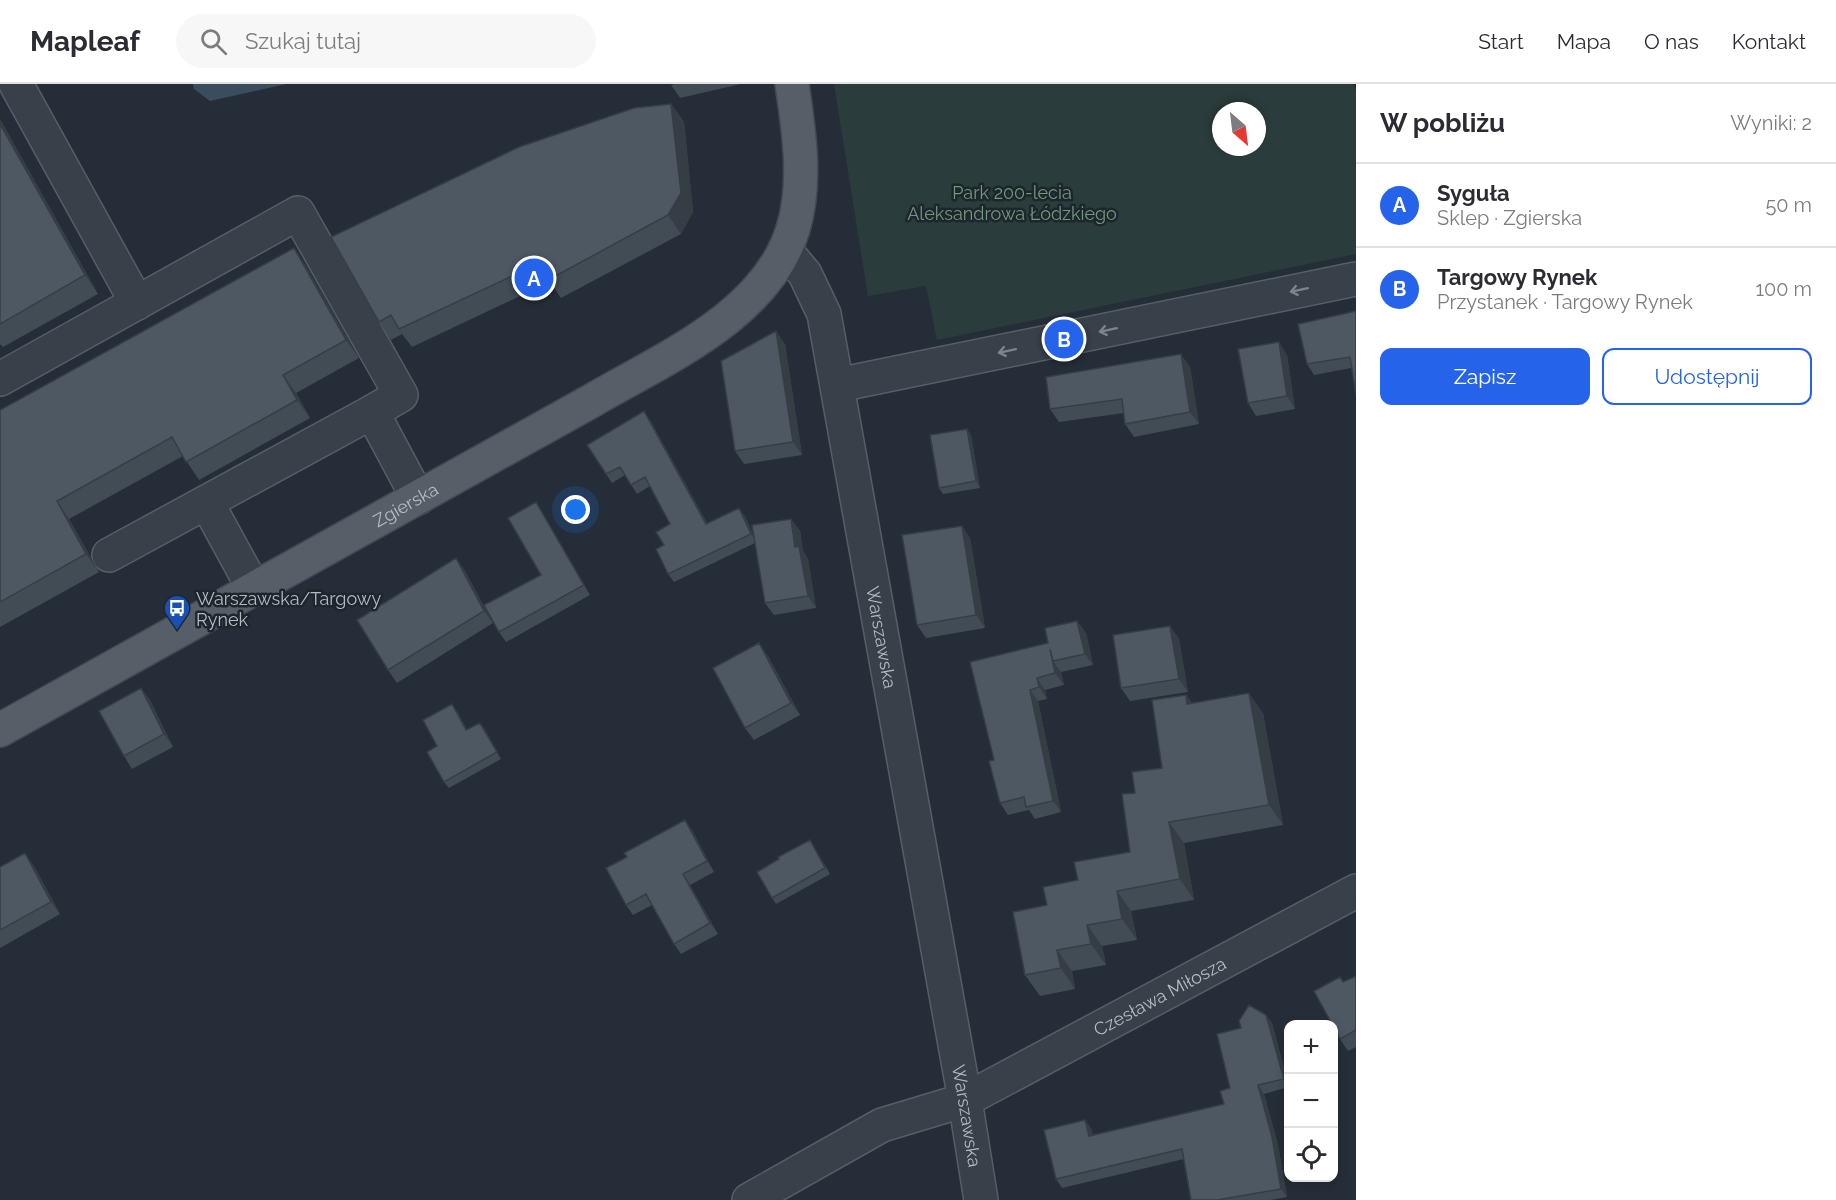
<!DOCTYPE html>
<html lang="pl">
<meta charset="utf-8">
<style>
body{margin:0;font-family:Raleway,sans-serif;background:#f7f7f7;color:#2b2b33}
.controls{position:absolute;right:18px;bottom:18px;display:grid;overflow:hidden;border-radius:12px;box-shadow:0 3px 9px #0003}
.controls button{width:54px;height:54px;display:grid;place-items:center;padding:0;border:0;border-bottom:2px solid #e1e1e2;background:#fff;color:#2b2b33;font:30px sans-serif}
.compass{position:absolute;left:1212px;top:18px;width:54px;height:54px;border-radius:50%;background:#fff;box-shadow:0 3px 9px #0003;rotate:152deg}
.you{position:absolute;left:576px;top:426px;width:21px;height:21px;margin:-15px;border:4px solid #fff;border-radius:50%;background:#1a73e8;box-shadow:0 0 0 9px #1a73e833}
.badge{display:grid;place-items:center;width:39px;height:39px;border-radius:50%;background:#2563eb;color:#fff;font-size:20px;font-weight:700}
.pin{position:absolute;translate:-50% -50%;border:3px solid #fff;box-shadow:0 2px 6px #0006}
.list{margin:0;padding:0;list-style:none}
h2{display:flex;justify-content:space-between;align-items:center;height:78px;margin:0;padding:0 24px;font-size:26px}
h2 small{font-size:20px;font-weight:400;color:#7c7c81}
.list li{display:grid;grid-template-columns:39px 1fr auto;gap:18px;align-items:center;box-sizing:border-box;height:84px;padding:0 24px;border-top:2px solid #e1e1e2}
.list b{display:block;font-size:22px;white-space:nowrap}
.list p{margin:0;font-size:20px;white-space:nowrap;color:#7c7c81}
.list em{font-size:20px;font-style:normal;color:#7c7c81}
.actions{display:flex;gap:12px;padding:18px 24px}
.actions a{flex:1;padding:14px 0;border:2px solid #2563eb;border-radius:12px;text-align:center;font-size:21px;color:#2563eb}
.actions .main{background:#2563eb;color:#fff}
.icon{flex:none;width:33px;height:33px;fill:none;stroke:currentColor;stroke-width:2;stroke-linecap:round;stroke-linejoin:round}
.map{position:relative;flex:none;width:1356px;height:1116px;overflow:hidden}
header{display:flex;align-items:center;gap:36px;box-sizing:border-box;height:84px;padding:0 30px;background:#fff;border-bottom:2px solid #e1e1e2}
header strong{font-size:28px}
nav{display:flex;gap:33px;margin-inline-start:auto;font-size:21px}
.search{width:420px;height:54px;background:#f7f7f7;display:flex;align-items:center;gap:15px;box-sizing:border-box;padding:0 21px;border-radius:33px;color:#7c7c81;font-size:22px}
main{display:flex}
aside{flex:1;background:#fff}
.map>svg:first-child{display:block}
</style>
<header>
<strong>Mapleaf</strong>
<div class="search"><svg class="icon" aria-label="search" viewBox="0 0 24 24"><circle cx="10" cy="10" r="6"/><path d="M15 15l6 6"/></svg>Szukaj tutaj</div>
<nav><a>Start</a><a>Mapa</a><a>O nas</a><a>Kontakt</a></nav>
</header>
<main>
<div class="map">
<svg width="1356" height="1116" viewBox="0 0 1356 1116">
<rect width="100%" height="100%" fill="#252e38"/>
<!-- green -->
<path fill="#2a3c3b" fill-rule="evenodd" d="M834,0H1353L1356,7V170L937,256L926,202L868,212ZM1221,27H1257V63H1221Z"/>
<!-- water -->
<path fill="#3c4c5f" d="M193,0H286L210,17L194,5Z"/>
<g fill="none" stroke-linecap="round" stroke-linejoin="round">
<!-- minor casing -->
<g stroke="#565e66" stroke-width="36">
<g id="minor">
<path d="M16,0L137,219"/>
<path id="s1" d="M785,166L805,190L824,230L965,1016L981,1116"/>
<path d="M0,295L298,129L401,311L372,328L418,414"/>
<path d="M838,301L1356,195"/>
<path d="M207,419L254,505"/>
<path d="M109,471L372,328"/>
<path id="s2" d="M749,1116L882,1041L965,1016L1356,807"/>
</g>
</g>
<!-- major casing -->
<g stroke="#414951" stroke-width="36">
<g id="major">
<path id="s3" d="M0,646L593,316C665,274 767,231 793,145C807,99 799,47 792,0"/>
</g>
</g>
<!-- minor -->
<use href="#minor" stroke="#384049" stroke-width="33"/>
<!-- major -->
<use href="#major" stroke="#565f68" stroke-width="33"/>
</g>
<!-- wall -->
<path fill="#424c55" d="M675,0H741L680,14L671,1Z
M671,20L684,38L693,128L681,150L561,214L550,198L412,263L402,250L391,256L379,238Z
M0,35L98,210L3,263L0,260Z
M294,164L306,182L359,274L296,309L310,334L199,396L183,372L69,435L99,488L0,543V326Z
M1356,227L1351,284L1314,291L1307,280Z
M785,260L802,371L744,380L735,367Z
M1287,271L1295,325L1256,332L1248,319Z
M1190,283L1199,340L1134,353L1125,340L1124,329L1059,338L1050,325Z
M650,336L707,439L745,432L754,453L791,435L800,447L803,467L808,475L816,524L774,531L765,519L755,459L674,498L668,490L664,461L670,440L650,402L637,410L625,391L612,399L587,361Z
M967,345L971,351L980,404L943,410L939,404Z
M542,428L590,511L506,558L499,548L541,491Z
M962,442L970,454L985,544L926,554L917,541Z
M456,474L465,487L493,539L397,599L388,586Z
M1077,537L1086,549L1093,581L1061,588L1064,601L1045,606L1047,615L1038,617L1061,728L1035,735L1029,726L1008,731L1000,719L994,676L1048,559Z
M1170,542L1179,555L1188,608L1130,617L1121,604Z
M768,572L800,631L754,656L745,644Z
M141,604L150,616L173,663L132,685L124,672Z
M1186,611L1192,619L1263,629L1283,741L1184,759L1194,816L1131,827L1137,856L1102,862L1106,881L1072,887L1075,905L1040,912L1025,891L1047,821L1078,796L1130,768L1135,709L1162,684Z
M457,627L467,646L480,639L501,675L449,704L444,698L437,662Z
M692,746L714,788L690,801L718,850L681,870L674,860L652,821L633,831L626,821Z
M810,756L830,790L776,820L772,814L779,775Z
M34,782L60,830L0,864V783Z
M1356,892V963L1348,967L1340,955L1343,898Z
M1266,931L1272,939L1288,999V1003L1264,1010L1278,1061L1287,1113L1271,1116H1191L1184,1075L1062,1104L1056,1095L1091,1044L1093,1051L1224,1020L1230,1004L1241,944Z"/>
<!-- shaded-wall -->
<path fill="#363e45" d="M671,20L684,38L693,128L681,150L668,131Z
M0,35L98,210L85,191L0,40Z
M294,164L306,182L359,274L346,256Z
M776,247L785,260L802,371L793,358Z
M1279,258L1287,271L1295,325L1287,312Z
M1181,270L1190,283L1199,340L1190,328Z
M283,291L296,309L310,334L297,316Z
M644,327L650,336L712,448L706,440Z
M967,345L971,351L980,404L976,397Z
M57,417L69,435L99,488L86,470Z
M739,424L745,432L757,458L751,450Z
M791,435L800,447L803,467L808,475L816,524L808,512L795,463Z
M962,442L970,454L985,544L976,531Z
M456,474L465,487L493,539L484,527Z
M1077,537L1086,549L1093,581L1085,570Z
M1170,542L1179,555L1188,608L1179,595Z
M759,559L768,572L800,631L791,619Z
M1050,565L1053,577L1061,588L1064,601L1055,589Z
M1037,594L1045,606L1047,615L1039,603Z
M141,604L150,616L173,663L164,650Z
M1030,606L1038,617L1061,728L1053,717Z
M1249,609L1263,629L1283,741L1269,721Z
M1186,611L1201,632L1187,620Z
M480,639L485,645L501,675L497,668Z
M685,736L692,746L714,788L707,777Z
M1169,738L1184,759L1194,816L1180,795Z
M25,769L34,782L60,830L51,818Z
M683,790L690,801L718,850L710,839Z
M1117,807L1131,827L1137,856L1122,835Z
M1087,841L1102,862L1106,881L1091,860Z
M1057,866L1072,887L1075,905L1061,884Z
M1266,931L1272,939L1288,1002L1284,995Z
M1258,1001L1264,1010L1278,1061L1287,1113L1281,1105Z
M1085,1036L1091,1044L1095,1060L1089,1052Z"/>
<!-- building -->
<path fill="#4d5863" stroke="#363e45" stroke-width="1.5" d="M671,20L681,109L668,131L548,196L540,179L399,245L391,231L379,238L331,153L519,63L634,24Z
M0,40L85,191L0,240Z
M294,164L346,256L283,291L297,316L186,378L172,353L57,417L86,470L0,518V326Z
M1356,227V311L1350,273L1307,280L1298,240Z
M776,247L793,358L735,367L721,277Z
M1279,258L1287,312L1248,319L1238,265Z
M1181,270L1190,328L1125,340L1122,315L1050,325L1046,293Z
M644,327L706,440L739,424L751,450L668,490L656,465L664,461L656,448L670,440L645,393L631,401L620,383L606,390L587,361Z
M967,345L976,397L939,404L930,351Z
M536,418L584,501L499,548L484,521L541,491L508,434Z
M791,435L795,463L799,462L808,512L765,519L752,441Z
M962,442L976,531L917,541L902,451Z
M456,474L484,527L388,586L357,536Z
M1077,537L1085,570L1053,577L1050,565L1055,589L1037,594L1039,603L1030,606L1053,717L1026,723L1024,713L1000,719L989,677L994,676L970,578L1048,559L1045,544Z
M1170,542L1179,595L1121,604L1113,551Z
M759,559L791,619L745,644L713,584Z
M141,604L164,650L124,672L99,627Z
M1249,609L1269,721L1169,738L1180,795L1117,807L1122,835L1087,841L1091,860L1057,866L1061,884L1025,891L1013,828L1047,821L1043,803L1078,796L1074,778L1130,768L1122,710L1135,709L1132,688L1162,684L1152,616L1186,611L1187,620Z
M452,620L466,646L480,639L497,668L444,698L427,668L437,662L423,636Z
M685,736L707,777L683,790L710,839L674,860L646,810L626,821L606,784L627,773L624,769Z
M810,756L825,784L772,814L757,788L779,775L778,773Z
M25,769L51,818L0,846V783Z
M1356,892V946L1340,955L1334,943V940H1332L1314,907L1340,893L1343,898Z
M1249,921L1266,931L1284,995L1258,1001L1272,1053L1281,1105L1217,1116H1191L1182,1065L1056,1095L1044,1046L1085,1036L1089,1052L1224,1020L1220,1007L1230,1004L1217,950L1241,944L1239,937Z"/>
<!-- one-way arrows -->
<defs><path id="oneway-shaft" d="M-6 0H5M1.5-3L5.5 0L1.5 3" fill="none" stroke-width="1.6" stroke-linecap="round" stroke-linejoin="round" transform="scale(1.5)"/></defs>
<g stroke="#7c848d">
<use href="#oneway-shaft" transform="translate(1299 206) rotate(168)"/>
<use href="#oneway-shaft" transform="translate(1108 246) rotate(168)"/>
<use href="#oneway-shaft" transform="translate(1007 267) rotate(168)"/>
</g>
<!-- icons -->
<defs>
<g id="bus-pin" transform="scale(1.35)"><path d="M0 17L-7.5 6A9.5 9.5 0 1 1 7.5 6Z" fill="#1a4fb4" stroke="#1d252d"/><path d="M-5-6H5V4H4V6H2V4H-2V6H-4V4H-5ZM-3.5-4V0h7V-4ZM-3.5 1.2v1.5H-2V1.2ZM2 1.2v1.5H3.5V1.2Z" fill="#fff"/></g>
</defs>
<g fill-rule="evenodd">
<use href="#bus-pin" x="177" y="524"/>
</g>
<g text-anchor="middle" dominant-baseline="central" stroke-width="5" stroke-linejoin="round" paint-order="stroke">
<!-- park labels -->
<g font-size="18" fill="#74987b" stroke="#1d252d">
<text x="1012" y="108">Park 200-lecia<tspan x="1012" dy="21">Aleksandrowa Łódzkiego</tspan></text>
</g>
<!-- street labels -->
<g font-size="18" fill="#b3bbc4" stroke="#1d252d">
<text stroke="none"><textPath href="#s3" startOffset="464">Zgierska</textPath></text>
<text stroke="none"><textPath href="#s1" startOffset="404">Warszawska</textPath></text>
<text stroke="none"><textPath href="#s2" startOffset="460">Czesława Miłosza</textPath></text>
<text stroke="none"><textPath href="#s1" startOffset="890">Warszawska</textPath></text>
</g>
<!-- poi labels -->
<g font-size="18" fill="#b3bbc4" stroke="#1d252d" text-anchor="start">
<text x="196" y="514">Warszawska/Targowy<tspan x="196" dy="21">Rynek</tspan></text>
</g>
</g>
</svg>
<div class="controls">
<button>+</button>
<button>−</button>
<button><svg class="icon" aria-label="locate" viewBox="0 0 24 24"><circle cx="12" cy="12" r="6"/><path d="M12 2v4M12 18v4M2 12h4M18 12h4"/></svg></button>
</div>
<svg class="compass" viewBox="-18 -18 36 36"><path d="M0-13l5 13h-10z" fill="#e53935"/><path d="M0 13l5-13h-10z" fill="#7c7c81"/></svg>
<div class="you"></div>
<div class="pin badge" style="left:534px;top:194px">A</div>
<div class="pin badge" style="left:1064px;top:255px">B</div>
</div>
<aside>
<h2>W pobliżu<small>Wyniki: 2</small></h2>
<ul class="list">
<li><span class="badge">A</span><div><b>Syguła</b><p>Sklep · Zgierska</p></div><em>50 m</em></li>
<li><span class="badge">B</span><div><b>Targowy Rynek</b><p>Przystanek · Targowy Rynek</p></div><em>100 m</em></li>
</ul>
<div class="actions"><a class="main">Zapisz</a><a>Udostępnij</a></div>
</aside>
</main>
